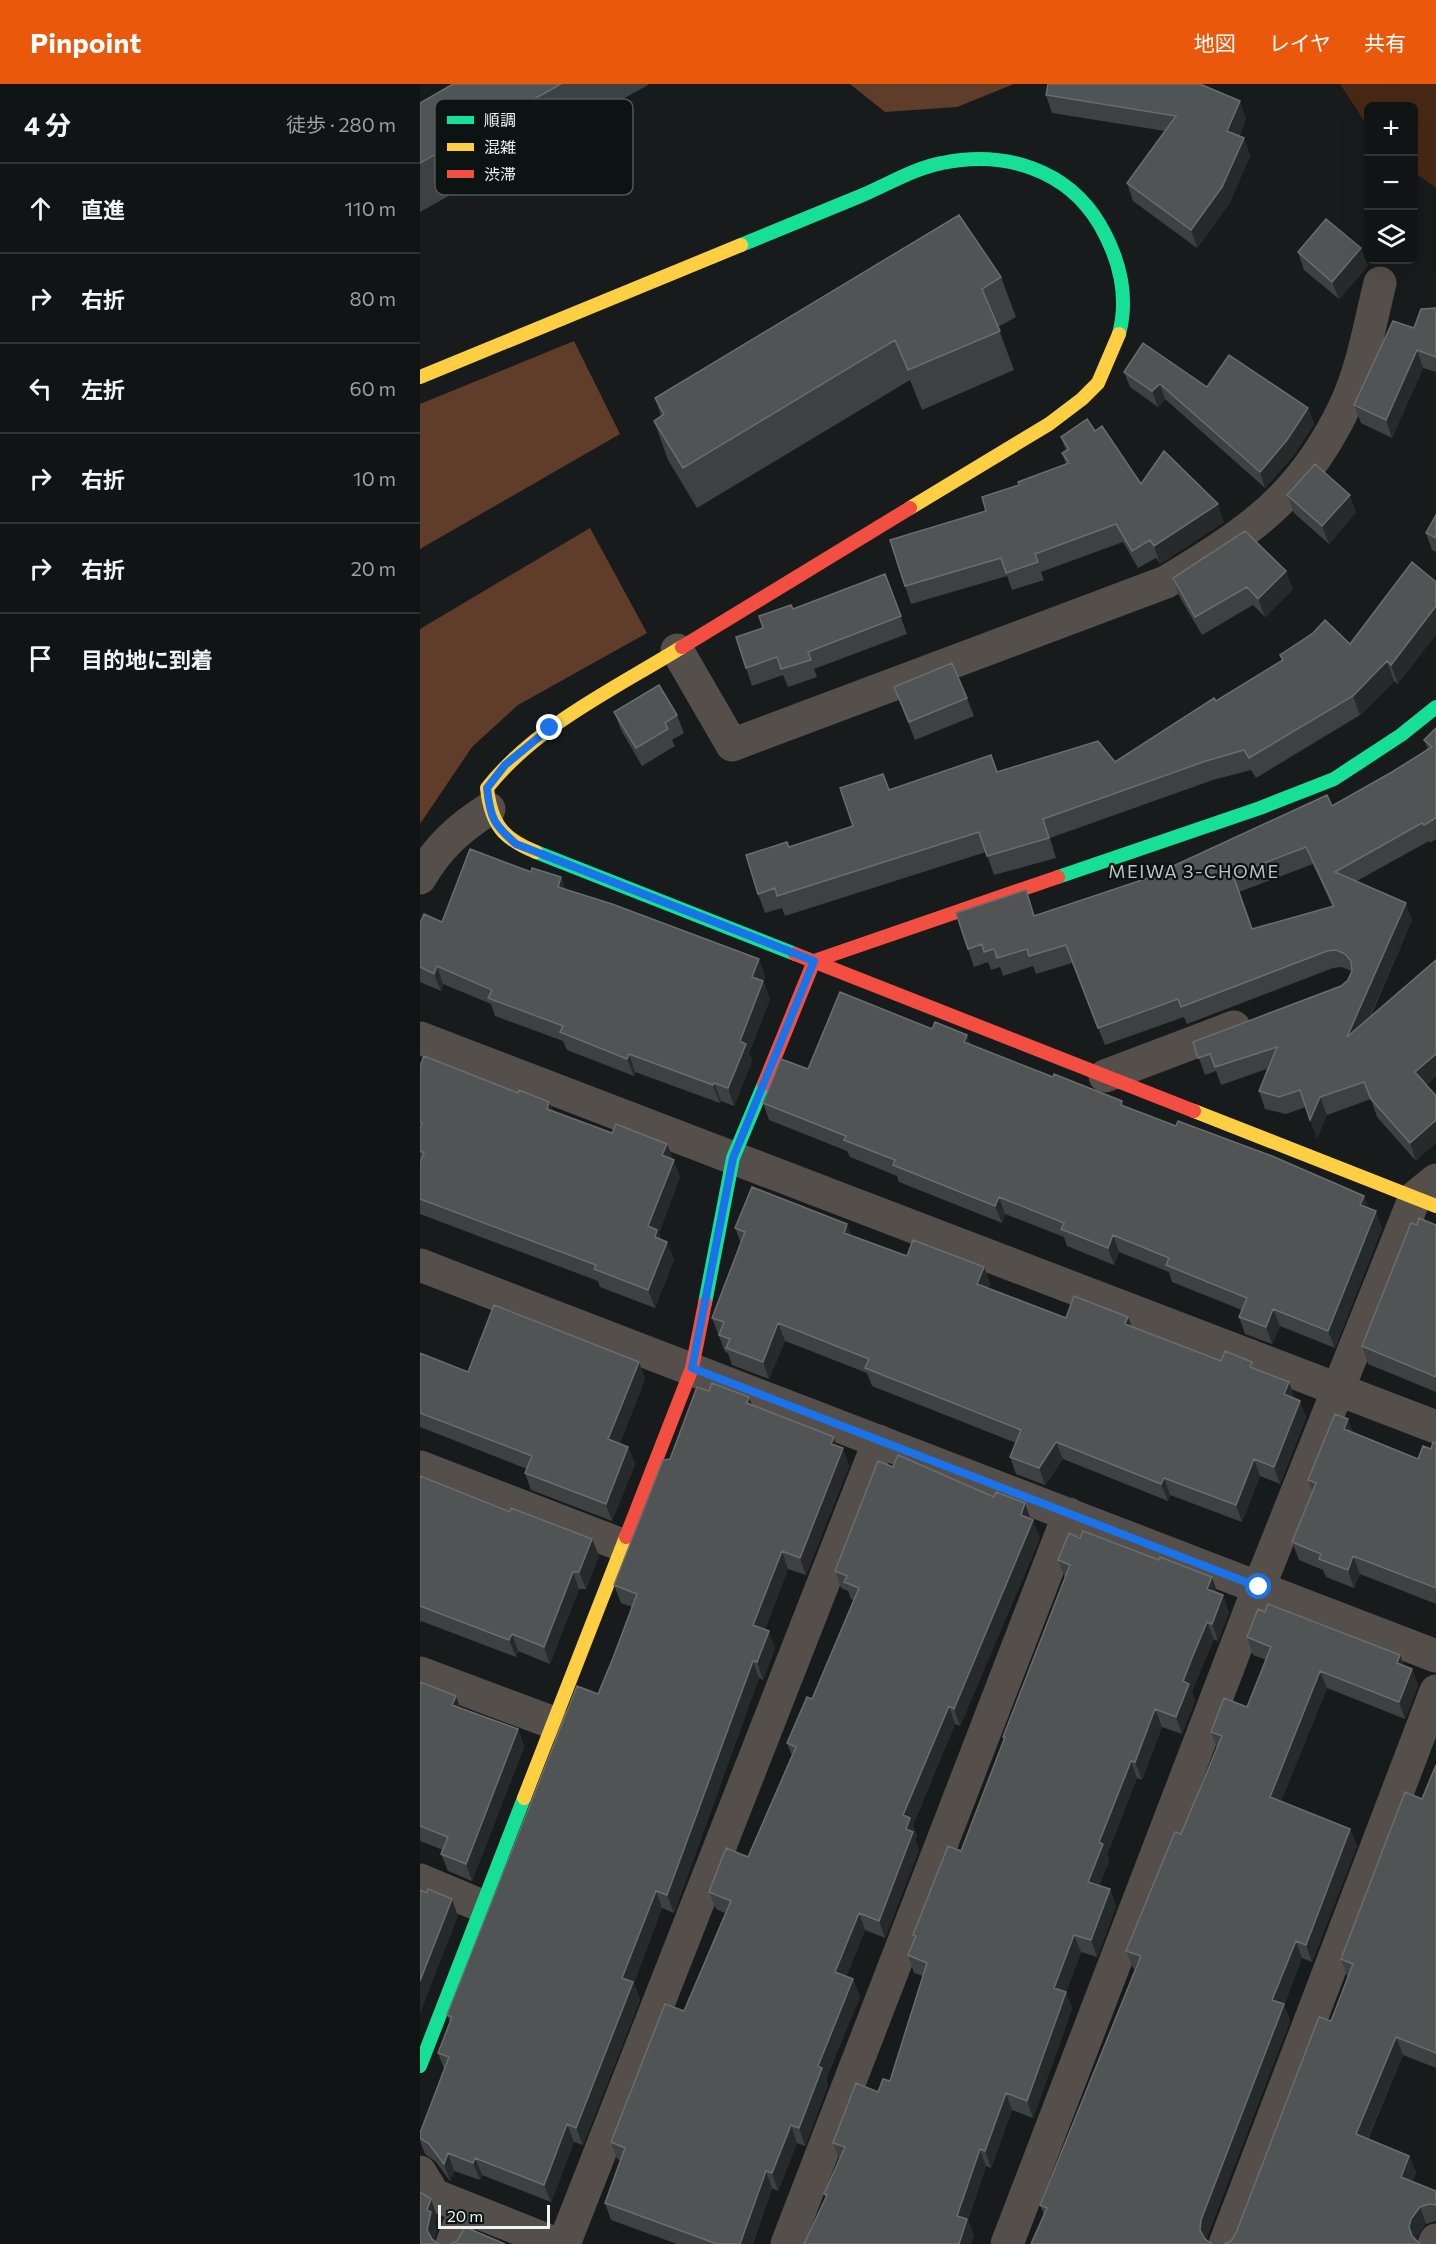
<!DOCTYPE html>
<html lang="ja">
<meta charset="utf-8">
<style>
body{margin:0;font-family:Commissioner,"Noto Sans JP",sans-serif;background:#1a1d1d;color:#f1f3f6}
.controls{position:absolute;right:18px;top:18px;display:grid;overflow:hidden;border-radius:9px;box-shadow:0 6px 24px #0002}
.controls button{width:54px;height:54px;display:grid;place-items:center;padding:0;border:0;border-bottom:2px solid #303334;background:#111414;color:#f1f3f6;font:30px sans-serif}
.scale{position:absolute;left:18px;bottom:15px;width:112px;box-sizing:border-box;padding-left:6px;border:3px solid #edf2f2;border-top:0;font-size:16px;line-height:21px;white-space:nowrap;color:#edf2f2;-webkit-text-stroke:4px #0c1413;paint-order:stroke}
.stop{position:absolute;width:18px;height:18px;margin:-14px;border:4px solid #1a73e8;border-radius:50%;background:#fff}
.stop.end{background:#1a73e8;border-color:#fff;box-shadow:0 2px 6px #0008}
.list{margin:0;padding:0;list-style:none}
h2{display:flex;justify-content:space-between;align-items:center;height:78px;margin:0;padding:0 24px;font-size:26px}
h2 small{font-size:20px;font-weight:400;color:#9c9ea0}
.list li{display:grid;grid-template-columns:39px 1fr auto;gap:18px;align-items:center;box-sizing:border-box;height:90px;padding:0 24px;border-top:2px solid #303334}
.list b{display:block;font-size:22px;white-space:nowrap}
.list em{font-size:20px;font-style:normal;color:#9c9ea0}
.icon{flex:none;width:33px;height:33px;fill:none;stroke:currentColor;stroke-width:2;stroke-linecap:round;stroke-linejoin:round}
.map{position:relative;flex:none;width:1016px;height:2160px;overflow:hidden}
header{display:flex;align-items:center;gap:36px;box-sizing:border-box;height:84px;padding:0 30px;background:#ea580c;color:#fff}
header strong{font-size:28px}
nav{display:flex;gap:33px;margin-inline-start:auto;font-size:21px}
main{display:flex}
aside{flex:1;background:#111414}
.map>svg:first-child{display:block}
</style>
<header>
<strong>Pinpoint</strong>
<nav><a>地図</a><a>レイヤ</a><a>共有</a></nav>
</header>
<main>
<aside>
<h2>4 分<small>徒歩 · 280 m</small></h2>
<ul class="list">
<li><svg class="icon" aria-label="ahead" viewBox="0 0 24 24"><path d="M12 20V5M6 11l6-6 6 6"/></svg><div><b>直進</b></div><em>110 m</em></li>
<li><svg class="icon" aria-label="right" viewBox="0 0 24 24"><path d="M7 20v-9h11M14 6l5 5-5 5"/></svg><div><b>右折</b></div><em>80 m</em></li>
<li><svg class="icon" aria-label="left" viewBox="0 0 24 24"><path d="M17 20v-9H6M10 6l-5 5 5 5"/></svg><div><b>左折</b></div><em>60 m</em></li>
<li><svg class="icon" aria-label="right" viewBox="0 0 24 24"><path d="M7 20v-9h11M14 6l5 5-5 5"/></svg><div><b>右折</b></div><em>10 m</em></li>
<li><svg class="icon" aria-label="right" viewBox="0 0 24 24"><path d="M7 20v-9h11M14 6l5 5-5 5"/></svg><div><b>右折</b></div><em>20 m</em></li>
<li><svg class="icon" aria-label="arrive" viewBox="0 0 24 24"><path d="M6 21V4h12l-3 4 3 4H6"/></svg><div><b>目的地に到着</b></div></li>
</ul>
</aside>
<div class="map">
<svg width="1016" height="2160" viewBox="0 0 1016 2160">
<rect width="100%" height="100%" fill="#171b1b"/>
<!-- green -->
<path fill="#472815" d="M920,0H1016V104L994,88V22H948V43Z"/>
<!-- forest -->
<path fill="#5f3d2a" d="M430,0H594L537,23L465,28Z
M154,257L200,350L0,465V320Z
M170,444L227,549L98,621L52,663L0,740V545Z"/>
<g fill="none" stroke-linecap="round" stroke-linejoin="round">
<!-- street -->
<path stroke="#544f4b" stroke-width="33" d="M257,566L312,661L746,498C829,448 882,413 925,322C943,284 950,239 960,199
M0,794C18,763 39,744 69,725
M0,954L1016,1343
M685,992L814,943
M0,1181L1016,1572
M0,1383L202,1461
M0,1589L134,1639
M0,1796L62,1822
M0,2088L14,2111L137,2160
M32,2160L45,2125
M144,2160L459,1357
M367,2160L649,1430
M587,2160L839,1503L995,1113L1016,1096
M805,2160L1016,1607
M1014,2160L1016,2156"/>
<!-- fast -->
<path stroke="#16e098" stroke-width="14" d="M321,161C360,145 399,129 438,113C465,102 494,84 522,79C584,66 647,85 680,141C699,174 709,212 699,250
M116,768L375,870
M638,793L840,724L914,695L981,651L1016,623
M285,1219L313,1074L344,1000
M0,1982L104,1714"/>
<!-- slow -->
<path stroke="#ffcf43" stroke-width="14" d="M0,293L321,161
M490,424L629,340L662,315L678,299L699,250
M116,768C83,755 71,740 67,704C117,641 194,605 262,563
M774,1027L1016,1122
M104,1714L206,1453"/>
<!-- jam -->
<path stroke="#f24e42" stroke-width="14" d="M262,563L490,424
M375,870L774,1027
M344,1000L394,877L638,793
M206,1453L272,1284L285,1219"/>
</g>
<!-- wall -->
<path fill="#3e4141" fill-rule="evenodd" d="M33,0H228V1L0,128V19Z
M626,11L826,35L819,52L824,54L830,72L809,120L777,164L713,117L707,99L745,47L632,29Z
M878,168L948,182L919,215L884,186Z
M581,193L596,233L578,243L594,286L502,326L490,296L277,424L248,376L234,337L241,332L235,314Z
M1016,224V288L1003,284L972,354L941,339L934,321L994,244Z
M704,288L787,303L888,324L894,340L873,372L845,404L745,315L738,323L710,303Z
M675,347L721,400L804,438L740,480L736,474L718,484L703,458L621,488L624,496L592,506L587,492L491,520L485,502L566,427L599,401L646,380L642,369L646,367L641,353Z
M867,411L936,428L909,460L874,429Z
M1016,431V468L1012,466L1006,449Z
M992,478L978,600L974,597L940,631L836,694L831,686L793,696L630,754L636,774L574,791L566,768L365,832L362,824L345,829L338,810L369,763L433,742L463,690L469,706L577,688L695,678L862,577L860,571L930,560Z
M465,490L487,550L394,585L397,593L368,603L363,591L332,602L326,584L343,544L373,525Z
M753,494L873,505L845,533L833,521L782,551L759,512Z
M474,603L547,614L554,632L495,656Z
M194,628L257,631L264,649L252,656L255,662L222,682L201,646Z
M1016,644V755L1010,759L1009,757L937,797L992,836L950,934L1007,1001L996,1077L957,1033L951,1015L907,1031L897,1054L886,1023L866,1030L845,1025L839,1007L847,985L801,1001L796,987L785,991L773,958L921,902L928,896L931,887L922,883L913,884L767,940L764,933L685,961L652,879L616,890L613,882L583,892L580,883L571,886L568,878L554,883L548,865L615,832L725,795L912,722L972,688L1008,666L1004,656ZM893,780L912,822L832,845L819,808Z
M111,788L141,793L145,805L339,875L345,893L343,897L350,915L329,969L332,977L314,1022L301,1017L300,1019L215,988L214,992L147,966L143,957L75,932L71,920L23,900L21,907L0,898V839L22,838Z
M512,945L547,951L550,960L704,1022L949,1125L962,1144L915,1264L860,1242L852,1260L825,1250L819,1233L822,1226L752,1198L749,1188L699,1168L694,1181L647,1162L644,1153L585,1130L582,1139L479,1098L477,1092L430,1073L427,1067L349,1036L343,1019L388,985Z
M0,982L129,1018L133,1027L192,1049L247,1060L260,1093L239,1149L241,1155L254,1175L235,1224L180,1203L178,1197L0,1130Z
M997,1141H1016V1308L948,1280L942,1262Z
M315,1144L432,1151L487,1172L564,1183L570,1200L568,1205L646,1234L708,1233L712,1243L801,1277L835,1285L875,1314L880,1317L886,1334L860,1400L840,1392L822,1438L750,1411L748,1417L643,1375L625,1401L596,1390L590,1373L596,1359L452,1302L447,1289L365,1257L349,1295L312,1281L308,1269L305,1268L292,1234L321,1159Z
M0,1269L48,1288L219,1278L225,1295L200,1359L208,1363L215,1380L192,1437L111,1406L105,1389L107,1385L0,1343Z
M332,1321L418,1362L429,1382L386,1491L368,1485L345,1545L355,1564L343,1596L339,1594L254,1829L242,1824L214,1899L220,1916L163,2061L154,2058L131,2118L62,2091L60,2096L34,2087L30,2097L16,2078L5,2070L0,2057V2049L24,1985L18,1969L30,1939L27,1931L178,1610L193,1574L212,1523L201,1519L194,1501L250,1375Z
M933,1348L998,1375L1011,1365L1016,1359V1520L940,1490L934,1504L906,1493L903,1486L879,1476L872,1458L892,1407L888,1396Z
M0,1392L179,1472L166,1505H159L130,1580L98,1567L96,1573L1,1537L0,1539Z
M611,1435L620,1454L540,1642L535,1640L493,1741L497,1752L495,1755L499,1766L465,1854L445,1846L426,1893L433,1895L440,1913L406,1995L408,2001L385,2062L377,2059L358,2107L352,2104L333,2160H257L191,2136L185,2119L200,2076L197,2075L191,2058L264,1927L305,1829L296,1825L289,1808L328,1773L372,1672L367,1659L392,1615L434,1517L431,1515L428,1507L421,1504L415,1487Z
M638,1476L798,1509L809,1528L798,1557L794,1555L780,1586L772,1608L775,1617L762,1650L742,1643L722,1696L717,1694L687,1771L689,1777L679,1802L690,1805L696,1823L677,1873L661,1868L646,1908L652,1925L613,2034L592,2026L571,2084L566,2082L548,2136L554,2152L406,2114L404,2110L419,2075L413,2059L458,2008L470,1997L503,1892L494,1889L488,1871L495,1855L493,1851L541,1767L585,1656L583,1653L645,1494Z
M845,1528L980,1571L984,1582L992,1585L998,1602L985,1635L907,1604L861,1717L930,1745L937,1762L892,1878L882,1874L864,1921L870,1937L787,2153L624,2131L620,2121L715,1885L713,1884L706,1867L761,1750L797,1664L791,1648L827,1623L846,1576L833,1571L827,1553Z
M0,1598L36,1612L40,1624L98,1645L104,1663L52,1797L28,1787L21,1770L23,1766L0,1757Z
M1016,1681V1984L983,1971L948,2055L989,2072L996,2089L992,2098L1016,2121V2137L1006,2140L997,2152L996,2156L811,2157L816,2149L911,1937L928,1893L927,1892L921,1875L1002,1715Z"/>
<!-- shaded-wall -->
<path fill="#272a2a" d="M820,17L826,35L813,65L807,47Z
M824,54L830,72L809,120L777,164L771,146Z
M941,164L948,182L919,215L912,198Z
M997,266L1003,284L972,354L966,336Z
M740,300L745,315L738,323L732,307Z
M888,324L894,340L873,372L845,404L840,388Z
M930,411L936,428L909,460L902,442Z
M798,420L804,438L740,480L734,462Z
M866,487L873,505L845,533L838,515Z
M1016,522V551L978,600L971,581Z
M967,577L974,597L940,631L933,612Z
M141,793L147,811L138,803Z
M986,819L992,836L933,971L927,953Z
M339,875L345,893L343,897L350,915L329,969L332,977L314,1022L308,1004L320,957L332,893Z
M17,882L23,900L21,907L14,890Z
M547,951L553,968L544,958Z
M209,970L215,988L214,992L207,975Z
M1016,970V993L1001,1006L995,988Z
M294,999L301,1017L300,1019L293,1001Z
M900,1013L907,1031L897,1054L890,1036Z
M129,1018L136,1035L127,1025Z
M1016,1036V1059L996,1077L990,1059Z
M247,1060L260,1093L239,1149L244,1164L241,1171L228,1142L242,1071Z
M944,1112L951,1129L940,1121Z
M579,1113L585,1130L582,1139L575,1122Z
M956,1127L962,1144L915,1264L908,1247Z
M427,1140L434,1157L424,1149Z
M693,1151L699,1168L694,1181L688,1164Z
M247,1158L254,1175L235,1224L228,1206Z
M564,1183L570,1200L563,1217L557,1200Z
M853,1225L860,1242L852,1260L846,1243Z
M708,1233L714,1250L705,1240Z
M358,1239L365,1257L349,1295L343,1278Z
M219,1278L225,1295L195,1372L188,1355Z
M869,1298L875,1315L864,1310Z
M329,1313L336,1330L327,1319Z
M880,1317L886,1334L860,1400L854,1383Z
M928,1335L935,1353L924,1345Z
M414,1353L420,1370L423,1364L429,1382L386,1491L380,1474L411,1360Z
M636,1358L643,1375L625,1401L619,1384Z
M208,1363L215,1380L192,1437L186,1420Z
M834,1375L840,1392L822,1438L816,1421Z
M744,1394L750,1411L748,1417L741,1400Z
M605,1419L611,1436L601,1431Z
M613,1436L620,1454L540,1642L534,1625Z
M172,1455L179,1472L166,1505L159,1488Z
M362,1467L368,1485L340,1558L333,1541Z
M933,1472L940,1490L934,1504L928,1486Z
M153,1488L159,1505L130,1580L124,1563Z
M792,1493L798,1510L787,1505Z
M803,1511L809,1528L798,1557L792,1540Z
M787,1538L794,1555L772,1608L775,1617L762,1650L756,1633L763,1597L774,1569Z
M349,1547L355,1564L343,1596L337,1578Z
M92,1550L98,1567L96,1573L89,1556Z
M980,1571L986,1588L977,1579Z
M333,1577L339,1594L254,1829L247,1811Z
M992,1585L998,1602L985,1635L979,1618Z
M900,1587L907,1604L856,1730L850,1713Z
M36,1612L42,1629L32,1621Z
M529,1622L535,1640L493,1741L497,1752L495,1755L499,1766L465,1854L459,1837L486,1745L483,1731Z
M735,1625L742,1643L722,1696L715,1678Z
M98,1645L104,1663L52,1797L46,1780Z
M711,1677L717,1694L687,1771L689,1777L674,1816L668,1798L679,1758Z
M930,1745L937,1762L892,1878L886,1861Z
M690,1805L696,1823L677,1873L671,1856Z
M236,1807L242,1824L214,1899L220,1916L163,2061L156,2044L202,1894Z
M32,1815L38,1832L0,1930V1897Z
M439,1829L445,1846L421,1905L415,1888Z
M654,1851L661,1868L641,1921L634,1904Z
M876,1857L882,1874L864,1921L870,1937L787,2153V2160L780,2146L781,2136L852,1916Z
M433,1895L440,1913L406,1995L408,2001L385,2062L379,2044L398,1982Z
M646,1908L652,1925L613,2034L607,2017Z
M976,1953L983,1971L942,2067L936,2050Z
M586,2009L592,2026L571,2084L565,2067Z
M147,2040L154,2058L131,2118L124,2101Z
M371,2041L377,2059L358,2107L352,2089Z
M560,2065L566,2082L548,2136L554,2152L551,2160H539L537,2132Z
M28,2069L34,2087L30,2097L24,2080Z
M989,2072L996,2089L987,2110L981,2093Z
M55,2074L62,2091L60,2096L53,2079Z
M346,2087L352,2104L333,2160H320Z
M11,2115L17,2132L15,2138L17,2145L14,2160L7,2146V2126Z
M1000,2123L1006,2140L997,2152L995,2160L989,2143L991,2135Z"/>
<!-- building -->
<path fill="#515454" stroke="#696d6d" stroke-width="1.5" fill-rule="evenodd" d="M33,0H141L0,79V19Z
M628,0H780L820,17L807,47L824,54L802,103L771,146L707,99L756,32L626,11Z
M539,131L581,193L562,205L580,247L488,286L475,256L263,384L234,337L244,330L235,314Z
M906,135L941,164L912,198L878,168Z
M1016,224V273L997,266L966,336L934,321L973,237L994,244L1001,225Z
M723,259L787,303L809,271L888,324L867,356L840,388L740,300L732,307L704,288Z
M667,335L675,347L682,342L721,400L744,367L798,420L734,462L730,456L712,467L696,440L615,470L618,478L586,489L581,474L485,502L470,456L566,427L562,413L599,401L598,398L649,379L642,369L649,365L641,353Z
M895,380L930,411L902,442L867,411Z
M1016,431V454L1006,449Z
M825,447L866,487L838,515L827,503L775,533L753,494Z
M992,478L1016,498V522L971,581L967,577L933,612L829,674L824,666L786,677L623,735L629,754L567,772L559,748L357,812L355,804L338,810L326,771L367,758L369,763L433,742L420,704L463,690L469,706L571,671L577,688L678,657L695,678L794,614L796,617L863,576L860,571L893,549L905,536L930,560Z
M465,490L481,532L388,568L391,576L361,585L357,573L326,584L316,553L343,544L339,532L371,521L373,525Z
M532,579L547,614L489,638L474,603Z
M239,601L257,631L245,639L248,645L216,664L194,628Z
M1016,644V734L1004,741L1002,739L915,788L986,819L927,953L1016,876V970L995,988L1016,1012V1036L990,1059L951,1015L944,998L900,1013L890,1036L880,1006L859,1013L839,1007L857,963L795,983L790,970L778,974L773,958L921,902L928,896L932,887L931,877L925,870L916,866L907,867L761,923L758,915L678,944L646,861L609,872L607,865L577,874L574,865L564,868L562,860L548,865L536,829L606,806L614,832L725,795L907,711L912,722L972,688L1012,663L1004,656ZM886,763L914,822L832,845L813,791Z
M50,765L111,788L112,784L141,793L138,803L192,820L339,875L332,893L343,897L320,957L326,960L308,1004L294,999L293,1001L209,970L207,975L140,948L143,942L68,914L72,906L17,882L14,890L0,883V839L4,830L22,838Z
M420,908L512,945L515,938L547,951L544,958L633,993L634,990L702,1017L701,1021L756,1042L758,1037L852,1072L944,1112L940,1121L956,1127L908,1247L853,1225L846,1243L819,1233L827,1214L746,1181L749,1174L693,1151L688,1164L641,1145L644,1139L579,1113L575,1122L473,1081L475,1076L424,1056L426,1052L343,1019L361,975L388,985Z
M4,972L98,1009L99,1006L129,1018L127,1025L192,1049L196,1040L247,1060L242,1071L254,1076L228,1142L237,1146L235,1153L247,1158L228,1206L174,1185L176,1181L0,1115V1078L4,1069L0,1067V1045L2,1039L0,1038V982Z
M332,1103L427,1140L424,1149L487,1172L493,1156L564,1183L557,1200L646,1234L654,1212L708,1233L705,1240L801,1277L805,1267L832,1278L830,1283L869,1298L864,1310L880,1317L854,1383L834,1375L816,1421L744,1394L741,1400L636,1358L619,1384L590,1373L601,1346L445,1284L449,1275L358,1239L343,1278L306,1264L310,1255L299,1251L304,1238L292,1234L325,1148L315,1144Z
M999,1134L1016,1141V1293L942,1262L991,1139L997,1141Z
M74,1221L219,1278L188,1355L208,1363L186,1420L105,1389L112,1372L0,1329V1269L48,1288Z
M292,1299L329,1313L327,1319L414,1353L411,1360L423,1364L380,1474L362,1467L333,1541L349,1547L337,1578L333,1577L247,1811L236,1807L202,1894L213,1898L156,2044L147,2040L124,2101L55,2074L53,2079L28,2069L24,2080L9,2060L0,2054V2049L29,1973L18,1969L32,1933L27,1931L157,1602L178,1610L193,1574L217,1510L194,1501L243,1376L250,1375L277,1303L289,1307Z
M915,1330L928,1335L924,1345L998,1375L1003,1362L1011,1365L1013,1358L1016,1359V1504L933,1472L928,1486L899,1475L901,1470L872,1458L896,1399L888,1396Z
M478,1371L574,1413L576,1408L605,1419L601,1431L613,1436L534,1625L529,1622L483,1731L490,1734L486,1745L493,1748L459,1837L439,1829L415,1888L433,1895L398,1982L402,1984L379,2044L371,2041L352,2089L346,2087L320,2160H297L185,2119L205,2064L191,2058L245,1920L264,1927L311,1817L289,1808L306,1764L328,1773L376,1663L367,1659L387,1613L392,1615L439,1504L424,1498L427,1492L415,1487L458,1377L473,1383Z
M0,1392L90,1428L91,1424L172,1455L159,1488H153L124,1563L92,1550L89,1556L0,1522Z
M663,1447L739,1476L740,1473L792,1493L787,1505L803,1511L792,1540L787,1538L774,1569L763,1597L769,1600L756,1633L735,1625L715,1678L711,1677L679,1758L683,1760L668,1798L690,1805L671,1856L654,1851L634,1904L646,1908L607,2017L586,2009L565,2067L560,2065L537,2132L547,2135L539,2160H384L407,2111L404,2110L425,2063L413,2059L436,1999L458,2008L463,1995L470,1997L507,1879L488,1871L496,1852L493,1851L528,1762L541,1767L585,1653H583L650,1481L638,1476L649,1449L660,1454Z
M848,1520L980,1571L977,1579L992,1585L979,1618L900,1587L850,1713L930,1745L886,1861L876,1857L852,1916L864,1920L781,2136L780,2146L785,2155L792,2160H611L627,2124L620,2121L721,1872L706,1867L755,1748L761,1750L802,1652L791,1648L804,1614L827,1623L851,1563L827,1553L838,1525L845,1528Z
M0,1598L36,1612L32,1621L98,1645L46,1780L21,1770L28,1753L0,1742Z
M1016,1681V1969L976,1953L936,2050L989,2072L981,2093L1016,2107V2121L1009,2120L1000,2123L991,2135L989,2143L992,2152L1000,2160H1002H804L811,2157L816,2149L899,1933L911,1937L933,1880L921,1875L985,1708L1002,1715Z
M8,1805L32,1815L0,1897V1806L7,1809Z
M0,2108L11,2115L7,2126L11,2128L7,2146L12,2155L19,2160H21H0Z
M45,2143L85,2160H30L37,2157Z"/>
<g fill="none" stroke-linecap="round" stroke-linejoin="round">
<!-- route -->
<path stroke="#1a73e8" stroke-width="8" d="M130,644L85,681L67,704C70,734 74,741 96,760L394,877L313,1074L272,1284L839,1503"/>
</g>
<g text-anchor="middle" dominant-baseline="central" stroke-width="4.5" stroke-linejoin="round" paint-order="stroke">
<!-- neighbourhood labels -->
<g font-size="18" letter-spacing="1.5" fill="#b9c4c3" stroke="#0c1413">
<text x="774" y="787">MEIWA 3-CHOME</text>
</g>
</g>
<!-- legend -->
<rect x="15" y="15" width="198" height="96" rx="9" fill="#0c1413" stroke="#505756" stroke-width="1.5"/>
<rect x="27" y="32" width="27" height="8" fill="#16e098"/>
<rect x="27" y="59" width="27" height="8" fill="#ffcf43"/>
<rect x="27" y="86" width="27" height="8" fill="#f24e42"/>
<g font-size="16" fill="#edf2f2">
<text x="64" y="42">順調</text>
<text x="64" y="69">混雑</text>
<text x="64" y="96">渋滞</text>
</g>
</svg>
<div class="controls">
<button>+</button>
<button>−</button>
<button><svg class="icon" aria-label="layers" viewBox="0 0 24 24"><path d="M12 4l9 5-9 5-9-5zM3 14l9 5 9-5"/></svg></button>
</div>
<div class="scale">20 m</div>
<div class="stop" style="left:839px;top:1503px"></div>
<div class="stop end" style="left:130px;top:644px"></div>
</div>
</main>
